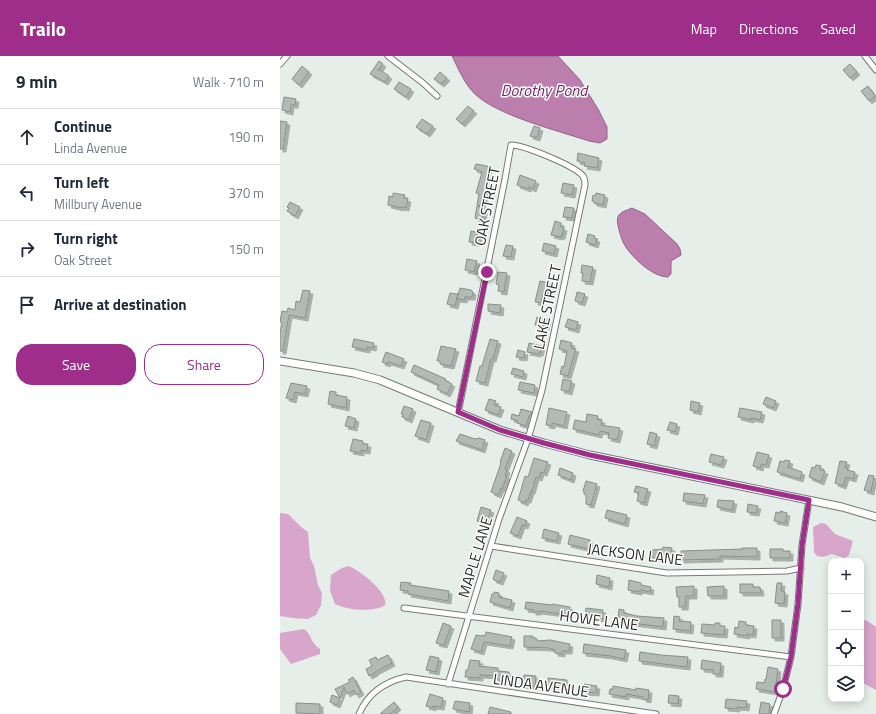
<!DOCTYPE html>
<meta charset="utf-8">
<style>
body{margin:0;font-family:"Titillium Web",sans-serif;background:#f6f6f7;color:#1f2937}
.controls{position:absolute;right:12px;bottom:12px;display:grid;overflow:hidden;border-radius:8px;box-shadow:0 2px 10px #0003}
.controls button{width:36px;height:36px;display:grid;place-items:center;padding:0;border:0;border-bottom:1px solid #e0e1e3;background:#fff;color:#1f2937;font:20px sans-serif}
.stop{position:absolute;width:12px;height:12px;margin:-9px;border:3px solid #9f2e8b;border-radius:50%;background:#fff}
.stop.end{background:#9f2e8b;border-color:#fff;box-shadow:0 1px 4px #0008}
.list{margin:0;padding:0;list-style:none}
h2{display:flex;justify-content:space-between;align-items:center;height:52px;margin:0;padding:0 16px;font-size:17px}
h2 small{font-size:13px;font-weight:400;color:#747a83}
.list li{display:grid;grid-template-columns:26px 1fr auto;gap:12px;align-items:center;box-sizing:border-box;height:56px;padding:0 16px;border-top:1px solid #e0e1e3}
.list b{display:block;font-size:15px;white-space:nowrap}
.list p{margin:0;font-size:13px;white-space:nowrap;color:#747a83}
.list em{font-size:13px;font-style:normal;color:#747a83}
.actions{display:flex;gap:8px;padding:12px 16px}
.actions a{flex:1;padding:9px 0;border:1px solid #9f2e8b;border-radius:16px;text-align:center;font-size:14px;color:#9f2e8b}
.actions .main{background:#9f2e8b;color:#fff}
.icon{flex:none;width:22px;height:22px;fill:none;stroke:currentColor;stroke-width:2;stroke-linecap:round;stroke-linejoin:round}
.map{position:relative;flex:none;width:596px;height:658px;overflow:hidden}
header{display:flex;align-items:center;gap:24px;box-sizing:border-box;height:56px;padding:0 20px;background:#9f2e8b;color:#fff}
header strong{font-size:19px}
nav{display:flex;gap:22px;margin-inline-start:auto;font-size:14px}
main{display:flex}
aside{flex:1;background:#fff}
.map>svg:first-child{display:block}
</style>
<header>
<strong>Trailo</strong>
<nav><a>Map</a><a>Directions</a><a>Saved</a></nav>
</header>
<main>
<aside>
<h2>9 min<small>Walk · 710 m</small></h2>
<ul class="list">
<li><svg class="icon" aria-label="ahead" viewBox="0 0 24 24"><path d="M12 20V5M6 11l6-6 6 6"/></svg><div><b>Continue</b><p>Linda Avenue</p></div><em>190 m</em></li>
<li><svg class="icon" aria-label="left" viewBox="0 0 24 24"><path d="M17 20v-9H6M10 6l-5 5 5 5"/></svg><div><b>Turn left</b><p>Millbury Avenue</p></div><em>370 m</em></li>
<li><svg class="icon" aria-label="right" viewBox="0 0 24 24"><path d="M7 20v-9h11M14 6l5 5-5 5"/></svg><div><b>Turn right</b><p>Oak Street</p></div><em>150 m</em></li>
<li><svg class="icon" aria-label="arrive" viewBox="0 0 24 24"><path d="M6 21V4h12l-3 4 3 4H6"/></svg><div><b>Arrive at destination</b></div></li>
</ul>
<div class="actions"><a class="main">Save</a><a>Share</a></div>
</aside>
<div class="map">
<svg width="596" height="658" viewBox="0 0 596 658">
<defs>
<filter id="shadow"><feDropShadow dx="3" dy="3" stdDeviation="0" flood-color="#0004"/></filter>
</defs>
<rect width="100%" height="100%" fill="#e5eee9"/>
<!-- green -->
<path fill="#d8a6cb" d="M0,457L8,458L20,470L28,476L30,502L34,510L38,529L42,537L41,549L36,559L28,563L12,562L0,560Z
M541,467L546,468L555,478L573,485L569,499L565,502L552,498L543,501L537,500L534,496L533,471Z
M68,510C79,513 109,537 105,549C94,557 66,554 55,548L50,535L51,519L62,512Z
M586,564L596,571V634L581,626V565Z
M24,573C33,580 29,585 40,593V598L11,608L0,593V577Z"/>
<!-- water -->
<path fill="#bc7fad" stroke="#906685" d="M172,0H278L300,24L318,53L327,71V83L320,87L309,85C279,75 215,59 194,37C184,27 178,12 172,0Z
M352,152L365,158L397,188L400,193L401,199L391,205V218L388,221C374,221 356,205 348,194C343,188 341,181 339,174C338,169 336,163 339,159C342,155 348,154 352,152Z"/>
<!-- building -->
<path fill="#b1bab5" stroke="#878f8b" filter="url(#shadow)" d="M99,5L103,8L98,15L99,13L109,20L105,26L90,18Z
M570,8L577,16L570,22L563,14Z
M22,10L29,16L19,29L12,23Z
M160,16L167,22L161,28L154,23Z
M119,26L131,33L126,41L114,33Z
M588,30L595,40L589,45L581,35Z
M4,41L16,43L15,49H11L10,56L2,54Z
M188,50L194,55L182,68L176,63Z
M142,63L153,70L147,78L136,71Z
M0,65L7,66L3,93H0Z
M254,70L260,72L257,82L250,80Z
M298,97L319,102L317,112L304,110L305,107L297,105Z
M196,108L207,110L209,111L206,126H208L202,150L197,149L199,138L196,137L202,116L194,113Z
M240,119L256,125L253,133L249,131L248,133L237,129Z
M283,127L294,129L292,139L281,137Z
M113,137L125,139L124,142L128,143L126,152L121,151V152L108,149L109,140L113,141Z
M316,137L325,139L323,149L314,147V145H312L313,139L315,140Z
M10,146L20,151L15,160L7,155L9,152L7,151Z
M197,150L205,152L202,164L195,162Z
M285,151L294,152L292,162L283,161Z
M275,165L281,167V171L284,172L282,180H280V181L271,179Z
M191,175L200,177L197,187L189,186Z
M308,178L315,180L314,182L317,183L315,189L306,186Z
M264,187L276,190L274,198L262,195Z
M226,189L233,190L231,201L223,200Z
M187,203L197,205L194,216L185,214Z
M302,209L313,211L310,226L302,225L303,217H301Z
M218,216L227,217L224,236L218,235L219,229L216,228Z
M260,225L270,227L267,239L263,238L261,247L255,246Z
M180,232L191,234L193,236L192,241H185L184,244L177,243Z
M23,234L30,235L25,262L9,259L3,295H0V277L2,266H0L2,255L7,256L8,252L15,254L16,245L20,246Z
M297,236L305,238L302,247L295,245Z
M170,237L178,238L175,250L167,248Z
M208,248L221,249L220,257L208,255Z
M257,261L268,263L266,271L255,269Z
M288,263L298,266L296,274L285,271Z
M74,283L94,287L93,292L87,291V294L72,291Z
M210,283L218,285L213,303H211L205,327L196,325L200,310H202Z
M281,284L292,287L291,292L296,293L288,320L280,318L282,310L284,311L287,295L279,293Z
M249,287L262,290L260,297H258V298L247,296Z
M161,290L176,293L171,310L160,308V305H157Z
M238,294L245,296L244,302L236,301Z
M106,296L124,303L121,310L108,306L107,308L102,306Z
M134,309L166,323L165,324L172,328L167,338L157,333L159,329L131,316Z
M233,312L244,315L243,321L231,318Z
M283,323L292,325L289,336L281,334Z
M240,326L255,329L254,337L238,334Z
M11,327L27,330L25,338L15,336L13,344L6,342Z
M50,335L56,336V339L67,341L66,352L48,348Z
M486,341L496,345L493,352L483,348Z
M209,343L216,345L214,349L221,351L218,359L205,354Z
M411,345L420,347L418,356L410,354Z
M124,350L133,353L129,364L122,361L123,358H121Z
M269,352L287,356L284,370L272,367V370L266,369Z
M460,352L482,356L480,364L471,362V364L458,361Z
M241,353L252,356L250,360H249L246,370L237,367L238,365L231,363L232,358L239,360Z
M307,358L318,360L317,363L322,364L321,369L340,372L337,384L328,382L329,377L320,375L319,379L293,373L295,364L306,366Z
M68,360L76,363L74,372L65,370Z
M141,364L151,367L146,384L135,380Z
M390,366L397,368L395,376L387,374Z
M370,376L377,378L374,390L367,388Z
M180,378L195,383L199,382L205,384L202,394L176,385Z
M73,383L83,385V388H88L87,395L81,394V397L70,395Z
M225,392L232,395L225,413L227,414L225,420H227L222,433L221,432L218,439L211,436L221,407L220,406Z
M477,396L489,399L486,409L481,408L480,412L473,410Z
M431,398L444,401L441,409L429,406Z
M254,402L268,406L264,417L261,416L259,422L256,421L252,435H251L248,444H246L245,447L238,444L245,420L248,421Z
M505,404L510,405L508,411L522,416L520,423L497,416L500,405L504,406Z
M560,405L567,406L565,412H568L567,414L575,416L573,423L566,421L563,430L555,427Z
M536,409L541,410L540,414L545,415L541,426L529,421L532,411L535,412Z
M280,412L293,417L291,424L278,419Z
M589,419L594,420L591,436L584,434Z
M306,425L317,428L311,449L306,448V439L304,438V435H303Z
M356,430L368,433L364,447L357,445L359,437L354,436Z
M404,437L425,439L423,448L403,445Z
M438,444L454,445L452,454L437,451Z
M468,448L478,450L476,457L467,456Z
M201,451L211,454L206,468L197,465Z
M327,454L347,459L345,468L325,462Z
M500,455L507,457L505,467L494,465L496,456L500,457Z
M237,461L247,465L245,470L242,469L238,480L230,477Z
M264,473L279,477L277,485L262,482Z
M290,479L310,484L308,493L288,488Z
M383,491L392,492L391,501L384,500V503L372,502V494L383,493Z
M462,492H477V501L440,500V503L401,504V495L462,493Z
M490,493H503V495H510V502H490Z
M216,514L224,517L220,526L214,524L213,523Z
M317,519L330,522L329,531L316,528Z
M349,524L361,527V529L371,531L370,536L360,534L359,536L348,534Z
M121,526L131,527L130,529L169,535L168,545L128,538V535L120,534Z
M497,527H502L501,535L505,536L504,548L495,547Z
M460,528H473V531H480L481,537H460Z
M414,530V540H406L405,551H399V541H397L396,531Z
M444,530V540H428L427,531Z
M214,536L219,537V541L232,544L230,552L210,546L212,538H214Z
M246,546L272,549V548L290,551L289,559L259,555L258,556H253V554L245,553Z
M306,552L323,554L322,563L305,561Z
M339,553L344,554V557L357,560L384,562L383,571L344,566L342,565V562L338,561Z
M394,560L400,561L399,565L411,566L410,575L393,573Z
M492,564H501V582H492Z
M459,565L466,566V569L474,570L473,579L467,578V580L454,578L455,571L458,572Z
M163,567L171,570L164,589L156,587Z
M435,567H440V570H445L444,579L421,577L422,568L435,569Z
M206,576L232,581L230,590L204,586L201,596L191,593L196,579L201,580L202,579L205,580Z
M244,580H253V582H256L258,585L270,584L290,588L289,595H282V598L275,597V594L269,592L244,591Z
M304,588L346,594L344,603L330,600L303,597Z
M360,596L381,599L408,601L407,611L359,605Z
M108,599L112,607L95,616V617L89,620L86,613L92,610L89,604L96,601L97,604Z
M150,600L159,602L156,616L146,614Z
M190,604L200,605L199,610L218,612V615L229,616V625L217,624L216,620L200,619V622L185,621L186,614H188Z
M422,604L441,607L440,618H433V614L421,613Z
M488,611L498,613L495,636L476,633L477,626L484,627L485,623H486Z
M244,619L256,620L255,631L243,629Z
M73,621L81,636L76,639L74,634L67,638L64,631L60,642L55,633L70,626L68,624Z
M268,622L287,624V632L267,630Z
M304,628L317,630L316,637L303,636Z
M333,630L356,634V632L369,634L368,644L363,643V641L346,638V641L329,638L330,633H333Z
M150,638L163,642L161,651L153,650V652L146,650Z
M52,639L60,642L57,649L50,646Z
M389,639L399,640L398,648L388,647Z
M446,643L467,645L466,652L457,651V653L445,652Z
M175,645L190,647L189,656L173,653Z
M114,646L118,651L116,653L110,658H100Z
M481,646L490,648L489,658H479Z
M16,647L40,648V658L16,657Z
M210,651L231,656V658H208Z"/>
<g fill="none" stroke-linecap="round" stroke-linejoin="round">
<!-- street casing -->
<g stroke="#737b77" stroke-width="7">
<path id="street" d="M108,0L143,27L157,40
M585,0L596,14
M0,8L7,0
M211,490L387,517L507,515L521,512
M124,552L511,601
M168,628L219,463L248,383L262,334L305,129C305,126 305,123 303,120C295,110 244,89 231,89L225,123L178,357
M79,658C88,637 104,626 126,621L376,658
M494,658L503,633L511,601L518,548L522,489L529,444"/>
</g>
<!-- secondary casing -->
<g stroke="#737b77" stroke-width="9">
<path id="secondary" d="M0,305L74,317L100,324L220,374L264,387L310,399L562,451L596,461"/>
</g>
<!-- street -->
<use href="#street" stroke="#fff" stroke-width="5"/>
<!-- secondary -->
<use href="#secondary" stroke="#fff" stroke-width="7"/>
</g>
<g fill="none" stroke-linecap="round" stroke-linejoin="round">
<!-- route -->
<path stroke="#9f2e8b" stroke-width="5" d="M207,216L178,356L220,374L264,387L310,399L529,444L522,489L518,548L511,601L503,633"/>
</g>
<g text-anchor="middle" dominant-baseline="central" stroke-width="3" stroke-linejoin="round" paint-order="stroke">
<!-- street labels -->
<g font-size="15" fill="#282b29" stroke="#fff">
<text transform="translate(207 150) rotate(-79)">OAK STREET</text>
<text transform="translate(267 251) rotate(-78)">LAKE STREET</text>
<text transform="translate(355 498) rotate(7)">JACKSON LANE</text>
<text transform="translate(195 501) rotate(-73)">MAPLE LANE</text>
<text transform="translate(319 564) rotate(7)">HOWE LANE</text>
<text transform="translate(261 629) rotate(8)">LINDA AVENUE</text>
</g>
<!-- water labels -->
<g font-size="16" font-style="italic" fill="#722864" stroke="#fff">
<text x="264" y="34">Dorothy Pond</text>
</g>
</g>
</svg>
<div class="controls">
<button>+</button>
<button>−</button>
<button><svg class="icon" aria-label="locate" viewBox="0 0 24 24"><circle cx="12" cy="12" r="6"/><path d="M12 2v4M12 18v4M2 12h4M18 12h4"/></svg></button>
<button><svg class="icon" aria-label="layers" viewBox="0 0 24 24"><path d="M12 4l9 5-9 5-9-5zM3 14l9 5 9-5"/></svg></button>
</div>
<div class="stop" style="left:503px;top:633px"></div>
<div class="stop end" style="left:207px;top:216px"></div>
</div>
</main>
